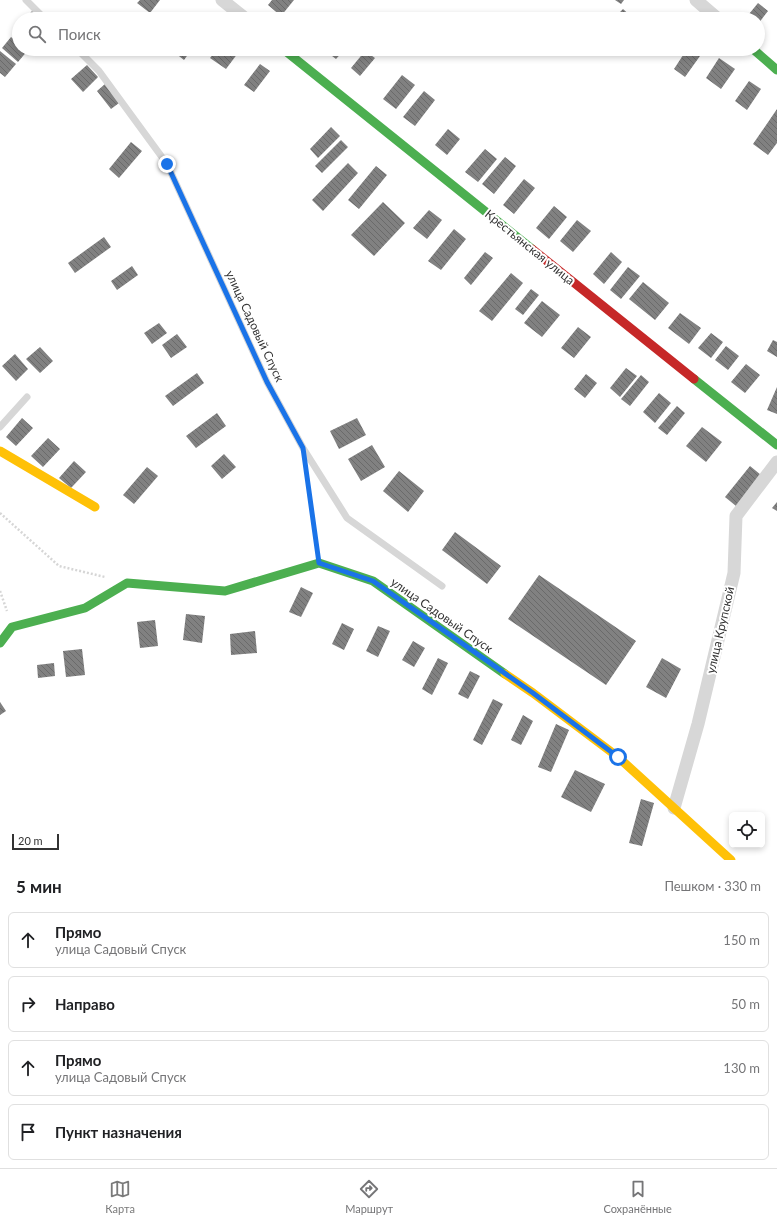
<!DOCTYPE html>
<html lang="ru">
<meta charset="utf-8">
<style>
body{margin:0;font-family:Lato,sans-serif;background:#f2f2f2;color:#202124}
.controls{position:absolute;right:12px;bottom:12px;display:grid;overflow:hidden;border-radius:6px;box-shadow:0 2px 6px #0003}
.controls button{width:36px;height:36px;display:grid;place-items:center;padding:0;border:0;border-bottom:1px solid #e0e0e0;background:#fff;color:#202124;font:20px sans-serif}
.scale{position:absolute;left:12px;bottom:10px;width:47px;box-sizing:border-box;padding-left:4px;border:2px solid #333;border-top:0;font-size:11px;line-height:14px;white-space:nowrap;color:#333;-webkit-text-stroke:3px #fff;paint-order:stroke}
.stop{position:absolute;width:12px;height:12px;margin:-9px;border:3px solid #1a73e8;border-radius:50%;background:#fff}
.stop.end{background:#1a73e8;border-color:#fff;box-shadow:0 1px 4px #0008}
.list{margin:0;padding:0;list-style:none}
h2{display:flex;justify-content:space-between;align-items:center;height:52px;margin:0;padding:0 16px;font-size:17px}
h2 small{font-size:13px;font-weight:400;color:#757577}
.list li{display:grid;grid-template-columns:26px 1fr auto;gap:12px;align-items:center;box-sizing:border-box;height:56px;margin:0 8px 8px;padding:0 8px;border:1px solid #e0e0e0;border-radius:6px}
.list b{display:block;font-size:15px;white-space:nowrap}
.list p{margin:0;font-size:13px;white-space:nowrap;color:#757577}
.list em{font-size:13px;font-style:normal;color:#757577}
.icon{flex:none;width:22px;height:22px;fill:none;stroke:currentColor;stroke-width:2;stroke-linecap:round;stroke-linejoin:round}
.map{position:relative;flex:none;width:777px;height:860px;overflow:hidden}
.search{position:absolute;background:#fff;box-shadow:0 2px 6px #0003;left:12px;right:12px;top:12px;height:44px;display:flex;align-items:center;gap:10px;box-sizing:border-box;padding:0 14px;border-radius:22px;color:#757577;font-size:15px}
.sheet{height:308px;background:#fff}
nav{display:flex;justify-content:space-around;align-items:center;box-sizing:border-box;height:56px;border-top:1px solid #e0e0e0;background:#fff;font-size:11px;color:#757577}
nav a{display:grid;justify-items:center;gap:2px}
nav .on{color:#7a7a7a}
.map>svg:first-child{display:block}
</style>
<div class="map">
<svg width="777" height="860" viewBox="0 0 777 860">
<defs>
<pattern id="building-back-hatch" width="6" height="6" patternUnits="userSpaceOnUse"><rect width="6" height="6" fill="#818181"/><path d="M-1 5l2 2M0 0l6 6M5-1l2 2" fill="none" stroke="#6a6a6a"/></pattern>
</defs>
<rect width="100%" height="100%" fill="#fff"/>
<!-- building -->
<path fill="url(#building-back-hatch)" d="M140,0H160L150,13L137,3Z
M272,0H294L281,16L268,5Z
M615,0H624L621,4Z
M758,3L768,11L758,24V19H745Z
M623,9L634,19H613Z
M32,11L42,19H25Z
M668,12L677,19H662Z
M11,37L19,43V49H26L28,50L18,62L2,48Z
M170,49H192L184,60Z
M217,49H241L226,69L210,58Z
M329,49H345L336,59L327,52Z
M687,49H705L685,77L674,69Z
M0,51L16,64L5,77L0,73Z
M365,51L375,58L360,76L351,68Z
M719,58L735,69L721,89L706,78Z
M260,64L270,71L254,92L244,85Z
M87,65L98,77L83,92L71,79Z
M402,75L415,85L396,109L383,99Z
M749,81L761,89L747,110L735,101Z
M105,84L119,103L111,109L97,91Z
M424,91L435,100L415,126L403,117Z
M777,109V143L768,155L753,144Z
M331,127L340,136L318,158L310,149Z
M448,129L460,139L447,155L435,145Z
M341,140L348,147L322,173L315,166Z
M131,142L142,151L119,178L109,169Z
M485,149L497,159L478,182L465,172Z
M505,157L516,166L494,194L482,184Z
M348,163L358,173L323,211L312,200Z
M376,166L387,175L359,209L348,200Z
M524,179L535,188L514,214L503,205Z
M383,202L405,223L374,256L351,235Z
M554,206L567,217L549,239L536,228Z
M429,210L442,220L427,239L413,228Z
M577,220L591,231L573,252L560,241Z
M454,229L466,239L441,270L428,261Z
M104,237L111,247L75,273L68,263Z
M485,252L493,258L471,285L464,278Z
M611,252L622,262L604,284L593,274Z
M132,266L138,275L117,290L111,281Z
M628,267L640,276L621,299L610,290Z
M511,273L523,283L492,321L479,311Z
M643,282L669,303L655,320L629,299Z
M531,289L539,295L523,315L515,309Z
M542,301L560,315L542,337L524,323Z
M680,313L701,328L689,344L668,328Z
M159,323L167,333L152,344L144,333Z
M578,327L591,337L574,358L561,348Z
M711,333L723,342L711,358L698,348Z
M177,334L187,347L171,358L162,345Z
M773,340L777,342V357L767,351Z
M726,346L739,356L728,370L715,360Z
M40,347L53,361L40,373L26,359Z
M15,354L28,369L16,381L2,366Z
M746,364L760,375L745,393L731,382Z
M626,368L637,376L620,397L610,388Z
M197,373L204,383L173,406L165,396Z
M586,374L597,383L585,398L574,389Z
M641,375L649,382L630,406L621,399Z
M777,387V414L767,410Z
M659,393L671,403L655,423L643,412Z
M677,406L685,413L667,435L658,428Z
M217,413L226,426L196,448L186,436Z
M22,418L33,428L16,446L6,437Z
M357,418L366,435L339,449L330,431Z
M702,427L722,442L706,462L686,446Z
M48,438L60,449L43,467L31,456Z
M372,445L385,467L361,481L348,459Z
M224,454L236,467L222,479L211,466Z
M74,461L86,472L71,488L59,478Z
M750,466L761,475L736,506L725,497Z
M147,467L158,476L134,504L123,495Z
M399,471L424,491L408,512L383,491Z
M777,502V511L772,508Z
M455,532L501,566L487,584L442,550Z
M539,575L636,641L606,685L508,619Z
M301,587L313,593L301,617L289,612Z
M186,614L205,616L202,643L183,640Z
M155,620L158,646L140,648L137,622Z
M342,623L354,629L344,650L332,644Z
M378,626L390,631L378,657L366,651Z
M255,631L257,653L231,655L230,634Z
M413,641L425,648L414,667L402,660Z
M82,649L85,675L66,677L63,651Z
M438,658L448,663L432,695L422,689Z
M662,658L681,669L666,698L646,687Z
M54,663L55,676L38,678L37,665Z
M470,671L480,676L468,699L458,694Z
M493,699L503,704L482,745L473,740Z
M0,702L6,711L0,715Z
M523,715L533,721L521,745L511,740Z
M556,724L569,730L551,772L538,767Z
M575,770L605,784L591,812L561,797Z
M641,799L654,803L642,846L629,843Z"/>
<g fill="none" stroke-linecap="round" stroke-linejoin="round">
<!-- path -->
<path stroke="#d6d6d6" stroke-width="2.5" stroke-dasharray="2 2" stroke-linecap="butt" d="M308,478L317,548
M0,513L59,566L105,577
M0,591L7,611"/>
<!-- lane -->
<path stroke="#d7d7d7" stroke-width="7" d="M26,0L45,19
M77,49L99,71L167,164L267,382L303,448L347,518L442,586
M0,427L27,397"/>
<!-- street -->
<path stroke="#d7d7d7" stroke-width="13" d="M222,0L246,19
M696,0L718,19
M674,808L698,724L734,573L736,516L777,462"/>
<!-- fast -->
<path stroke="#4caf50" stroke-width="9" d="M283,49L532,249
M753,49L777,70
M694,379L777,445
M0,643L12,627L85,608L127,583L225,591L319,563L373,581L505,674"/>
<!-- slow -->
<path stroke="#ffc107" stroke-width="9" d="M0,451L95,507
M505,674L533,693L618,757L731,860"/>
<!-- jam -->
<path stroke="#c62828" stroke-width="9" d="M532,249L694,379"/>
</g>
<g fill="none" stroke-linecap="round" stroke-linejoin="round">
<!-- route -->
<path stroke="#1a73e8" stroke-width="5" d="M167,164L267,382L303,448L319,563L373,581L533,693L618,757"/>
</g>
<g text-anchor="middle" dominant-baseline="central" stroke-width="4" stroke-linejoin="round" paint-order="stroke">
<!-- street labels -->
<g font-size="12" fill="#333" stroke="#fff">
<text transform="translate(530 247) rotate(39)">Крестьянская улица</text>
<text transform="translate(255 326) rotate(65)">улица Садовый Спуск</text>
<text transform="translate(442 615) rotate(35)">улица Садовый Спуск</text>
<text transform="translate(720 630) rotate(-77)">улица Крупской</text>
</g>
</g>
</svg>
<div class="controls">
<button><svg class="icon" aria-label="locate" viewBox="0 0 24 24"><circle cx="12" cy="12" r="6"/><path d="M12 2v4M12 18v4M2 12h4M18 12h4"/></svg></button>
</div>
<div class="scale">20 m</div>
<div class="stop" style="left:618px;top:757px"></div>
<div class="stop end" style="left:167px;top:164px"></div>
<div class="search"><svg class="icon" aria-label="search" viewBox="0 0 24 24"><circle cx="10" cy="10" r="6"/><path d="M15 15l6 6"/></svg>Поиск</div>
</div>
<section class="sheet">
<h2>5 мин<small>Пешком · 330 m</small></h2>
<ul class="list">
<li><svg class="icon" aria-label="ahead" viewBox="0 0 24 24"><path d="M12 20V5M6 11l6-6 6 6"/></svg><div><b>Прямо</b><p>улица Садовый Спуск</p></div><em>150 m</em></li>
<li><svg class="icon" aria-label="right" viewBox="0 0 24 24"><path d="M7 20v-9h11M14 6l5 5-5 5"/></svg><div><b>Направо</b></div><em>50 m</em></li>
<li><svg class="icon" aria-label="ahead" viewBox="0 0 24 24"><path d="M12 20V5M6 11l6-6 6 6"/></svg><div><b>Прямо</b><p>улица Садовый Спуск</p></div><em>130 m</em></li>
<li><svg class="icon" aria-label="arrive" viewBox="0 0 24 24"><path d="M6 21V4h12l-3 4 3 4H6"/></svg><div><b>Пункт назначения</b></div></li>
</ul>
</section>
<nav>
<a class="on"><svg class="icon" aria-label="map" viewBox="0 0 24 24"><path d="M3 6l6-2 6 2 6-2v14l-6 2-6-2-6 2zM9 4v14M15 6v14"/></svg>Карта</a>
<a><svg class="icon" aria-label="directions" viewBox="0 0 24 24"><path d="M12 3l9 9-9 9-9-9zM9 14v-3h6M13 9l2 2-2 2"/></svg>Маршрут</a>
<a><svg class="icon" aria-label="saved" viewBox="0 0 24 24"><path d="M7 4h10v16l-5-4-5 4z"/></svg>Сохранённые</a>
</nav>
